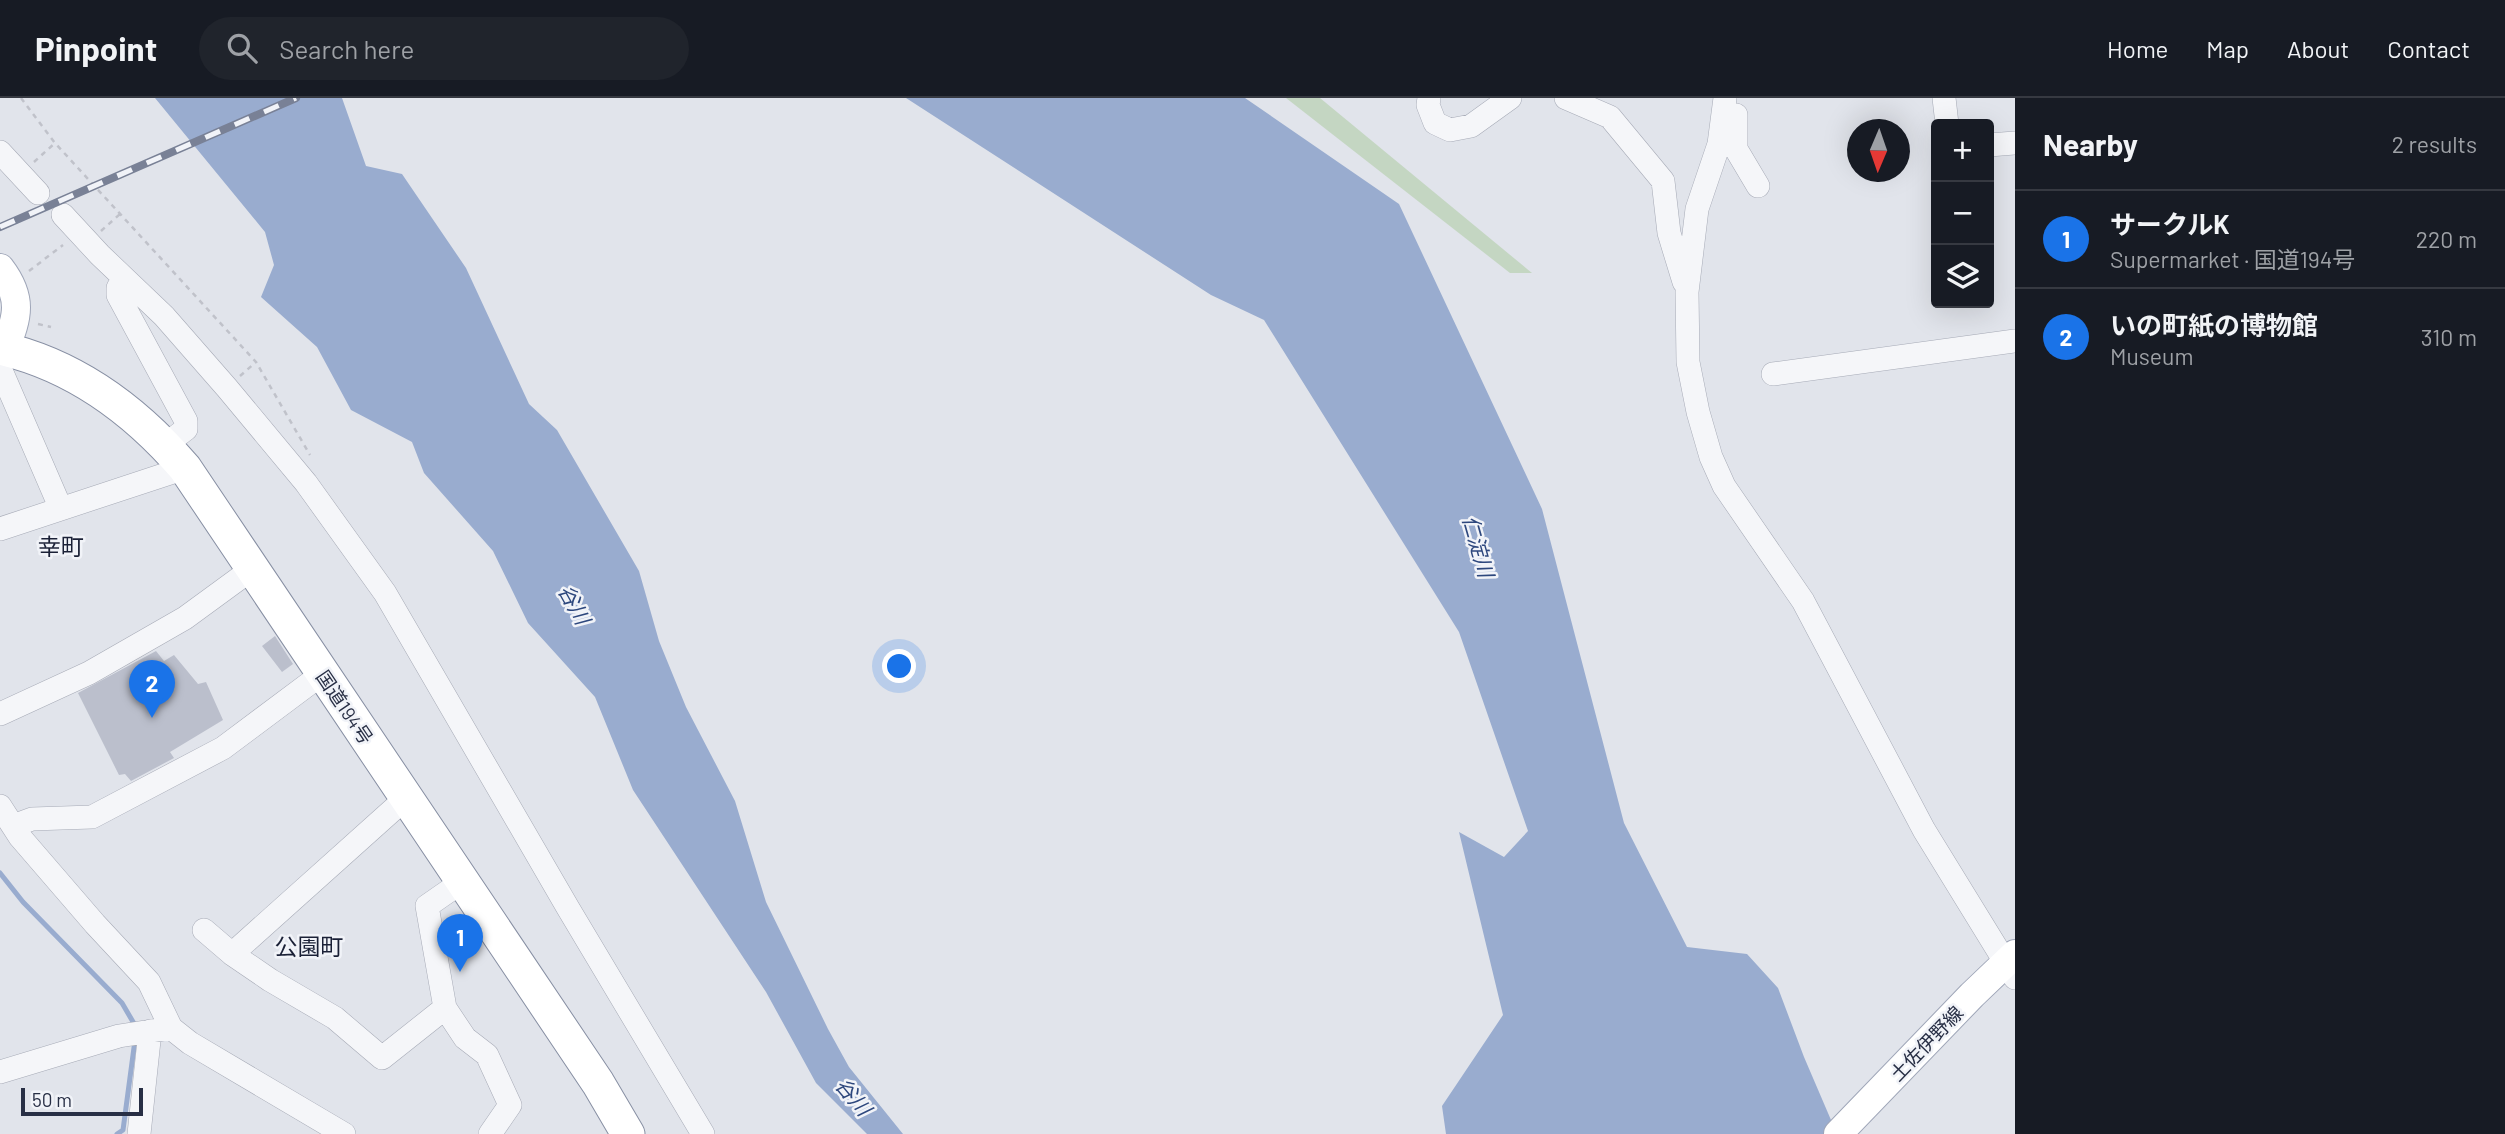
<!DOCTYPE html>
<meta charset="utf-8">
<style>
body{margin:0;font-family:Barlow,"Noto Sans JP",sans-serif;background:#20242c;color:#f1f3f6}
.controls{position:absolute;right:21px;top:21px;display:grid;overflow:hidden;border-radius:7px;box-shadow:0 7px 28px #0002}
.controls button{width:63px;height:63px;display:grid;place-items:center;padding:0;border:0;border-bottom:2px solid #363941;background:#171b24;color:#f1f3f6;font:35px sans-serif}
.compass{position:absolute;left:1847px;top:21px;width:63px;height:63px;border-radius:50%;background:#171b24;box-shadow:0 7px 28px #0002;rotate:182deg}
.scale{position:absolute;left:21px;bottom:18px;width:122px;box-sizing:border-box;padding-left:7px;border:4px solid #282f45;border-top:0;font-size:19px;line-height:24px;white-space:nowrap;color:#282f45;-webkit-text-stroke:5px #f1f3f8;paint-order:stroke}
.you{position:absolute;left:900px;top:569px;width:24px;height:24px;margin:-18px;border:5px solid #fff;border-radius:50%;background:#1a73e8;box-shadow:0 0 0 10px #1a73e833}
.badge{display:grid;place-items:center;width:46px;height:46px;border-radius:50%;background:#1a73e8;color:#fff;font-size:23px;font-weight:700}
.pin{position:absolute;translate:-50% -58px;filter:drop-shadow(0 2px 4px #0008)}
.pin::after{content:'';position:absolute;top:37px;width:24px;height:21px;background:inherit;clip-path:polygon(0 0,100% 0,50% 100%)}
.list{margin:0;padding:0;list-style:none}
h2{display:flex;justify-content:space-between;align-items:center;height:91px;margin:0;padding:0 28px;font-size:30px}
h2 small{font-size:23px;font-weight:400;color:#9ea1a6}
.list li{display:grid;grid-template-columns:46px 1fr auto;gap:21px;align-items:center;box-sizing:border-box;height:98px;padding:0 28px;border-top:2px solid #363941}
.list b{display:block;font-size:26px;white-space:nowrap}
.list p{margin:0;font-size:23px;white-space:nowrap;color:#9ea1a6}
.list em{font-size:23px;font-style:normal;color:#9ea1a6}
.icon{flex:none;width:38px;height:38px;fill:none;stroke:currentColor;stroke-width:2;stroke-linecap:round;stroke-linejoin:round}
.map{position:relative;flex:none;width:2015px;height:1036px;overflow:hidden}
header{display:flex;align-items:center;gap:42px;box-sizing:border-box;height:98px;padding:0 35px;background:#171b24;border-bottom:2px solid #363941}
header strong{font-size:33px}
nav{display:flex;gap:38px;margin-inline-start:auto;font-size:24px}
.search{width:490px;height:63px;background:#20242c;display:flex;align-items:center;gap:18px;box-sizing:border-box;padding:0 24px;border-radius:38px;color:#9ea1a6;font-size:26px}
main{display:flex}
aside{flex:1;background:#171b24}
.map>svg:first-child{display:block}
</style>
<header>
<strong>Pinpoint</strong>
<div class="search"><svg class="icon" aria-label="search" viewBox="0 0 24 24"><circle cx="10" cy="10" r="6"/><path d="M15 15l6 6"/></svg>Search here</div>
<nav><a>Home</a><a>Map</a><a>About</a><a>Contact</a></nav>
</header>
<main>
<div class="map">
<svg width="2015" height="1036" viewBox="0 0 2015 1036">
<rect width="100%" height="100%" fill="#e1e4eb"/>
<!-- green -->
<path fill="#c4d6c2" d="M1286,0H1320L1532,175H1510Z"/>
<!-- water -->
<path fill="#99accf" d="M155,0H342L366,68L402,76L466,170L529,306L557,332L639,473L659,543L686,609L735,703L766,804L828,931L849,969L903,1036H867L816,985L766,894L633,692L595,599L528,525L493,453L424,375L412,344L351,312L317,249L261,199L274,167L265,134Z
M906,0H1245L1399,106L1542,411L1624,725L1687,849L1747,856L1778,890L1804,959L1837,1036H1446L1442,1008L1503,917L1459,734L1504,759L1528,733L1459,534L1264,222L1211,197Z"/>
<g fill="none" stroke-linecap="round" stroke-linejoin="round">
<!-- stream -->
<path stroke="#99accf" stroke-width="5" d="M0,775L23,804L122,905L136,929
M117,1036L123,1032L135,942"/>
</g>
<!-- building -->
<path fill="#bbbfcc" d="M275,538L293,566L282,574L262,548Z
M156,553L164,563L174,557L198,586L206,584L223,622L170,654L174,660L131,683L125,676L119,677L78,595Z"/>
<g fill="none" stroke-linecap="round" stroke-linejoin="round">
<!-- minor casing -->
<g stroke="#a6aab6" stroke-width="24">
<path id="minor" d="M1429,0L1428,7L1435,25L1450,32L1471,28L1510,0
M1566,0L1610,19L1663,83L1669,135L1684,184
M1725,0L1719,46L1697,111L1687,194L1688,264L1698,314L1711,359L1724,388L1803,503L1924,732L2015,880
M1944,0L1947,26
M1736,17V51L1758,88
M1989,47L2015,45
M0,54L38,95
M63,117L100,157L164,218L227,290L306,385L385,495L568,810L703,1036
M124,180L118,190V197L186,323V331L165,347
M0,270L61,411
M1773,276L2015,243
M0,431L185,370
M0,616L89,575L185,520L252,471
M0,708L20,739L95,826L149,884L171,930L190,945L344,1036
M13,728L32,721L92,719L223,650L322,576
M204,832L232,856L270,882L335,920L382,960L445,910L427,808L463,783
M232,856L406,700
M445,910L465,940L487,957L510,1007L490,1036
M0,974L119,938L171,930
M139,1036L150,933"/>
</g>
<!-- major casing -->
<g stroke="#9fa6b8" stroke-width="30">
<path id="major" d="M0,170C23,200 18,218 5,251
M1838,1036L1972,897L2015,856"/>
</g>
<!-- highway casing -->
<g stroke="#878fa3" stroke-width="35">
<path id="highway" d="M0,250C74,267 136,313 185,370L598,985L628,1036"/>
</g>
<!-- path -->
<path stroke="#c0c2ca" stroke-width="2.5" stroke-dasharray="5 5" stroke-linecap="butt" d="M21,0L55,45L256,264L310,357
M34,64L55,45
M101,133L120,116
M29,173L63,147
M38,226L51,229
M240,278L256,264"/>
<!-- minor -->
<use href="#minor" stroke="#f5f6f9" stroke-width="23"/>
<!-- major -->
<use href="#major" stroke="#fff" stroke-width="28"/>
<!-- highway -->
<use href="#highway" stroke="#fff" stroke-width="33"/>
<!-- rail casing -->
<g stroke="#798196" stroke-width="8">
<path id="rail" d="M0,129L296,0"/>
</g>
<!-- rail -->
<use href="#rail" stroke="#f1f3f8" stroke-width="5" stroke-dasharray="16" stroke-linecap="butt"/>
</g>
<g text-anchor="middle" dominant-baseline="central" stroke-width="5" stroke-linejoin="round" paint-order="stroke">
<!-- street labels -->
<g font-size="19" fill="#282f45" stroke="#f1f3f8">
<text transform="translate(345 609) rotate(56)">国道194号</text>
<text transform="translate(1926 945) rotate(-46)">土佐伊野線</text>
</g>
<!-- water labels -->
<g font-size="21" font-style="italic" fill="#2d477d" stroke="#f1f3f8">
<text transform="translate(1479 448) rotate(74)">仁淀川</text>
<text transform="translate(575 506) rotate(61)">谷川</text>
<text transform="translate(854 998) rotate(50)">谷川</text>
</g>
<!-- quarter labels -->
<g font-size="23" fill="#1a2036" stroke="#f1f3f8">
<text x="61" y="448">幸町</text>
<text x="309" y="848">公園町</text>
</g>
</g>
</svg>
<div class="controls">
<button>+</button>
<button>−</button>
<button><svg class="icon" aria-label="layers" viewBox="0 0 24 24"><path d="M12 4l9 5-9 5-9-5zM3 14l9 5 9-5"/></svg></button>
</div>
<svg class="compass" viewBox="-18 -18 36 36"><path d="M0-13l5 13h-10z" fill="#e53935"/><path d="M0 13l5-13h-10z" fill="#9ea1a6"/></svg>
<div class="scale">50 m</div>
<div class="you"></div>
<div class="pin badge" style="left:460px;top:874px">1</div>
<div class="pin badge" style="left:152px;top:620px">2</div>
</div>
<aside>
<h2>Nearby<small>2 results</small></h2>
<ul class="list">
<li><span class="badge">1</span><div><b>サークルK</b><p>Supermarket · 国道194号</p></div><em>220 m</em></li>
<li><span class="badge">2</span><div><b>いの町紙の博物館</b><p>Museum</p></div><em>310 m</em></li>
</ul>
</aside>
</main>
